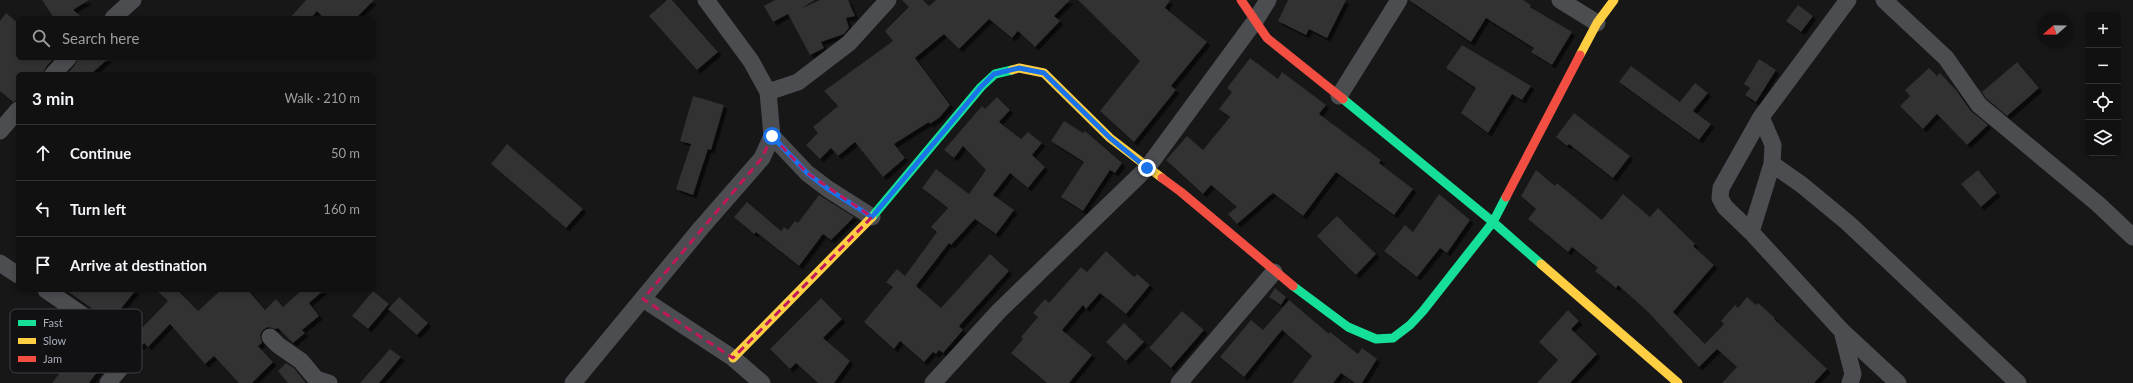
<!DOCTYPE html>
<meta charset="utf-8">
<style>
body{margin:0;font-family:Lato,sans-serif;background:#1a1a1b;color:#f1f3f6}
.controls{position:absolute;right:12px;top:12px;display:grid;overflow:hidden;border-radius:6px;box-shadow:0 2px 6px #0003}
.controls button{width:36px;height:36px;display:grid;place-items:center;padding:0;border:0;border-bottom:1px solid #303132;background:#111112;color:#f1f3f6;font:20px sans-serif}
.compass{position:absolute;left:2037px;top:12px;width:36px;height:36px;border-radius:50%;background:#111112;box-shadow:0 2px 6px #0003;rotate:250deg}
.stop{position:absolute;width:12px;height:12px;margin:-9px;border:3px solid #1a73e8;border-radius:50%;background:#fff}
.stop.end{background:#1a73e8;border-color:#fff;box-shadow:0 1px 4px #0008}
.list{margin:0;padding:0;list-style:none}
h2{display:flex;justify-content:space-between;align-items:center;height:52px;margin:0;padding:0 16px;font-size:17px}
h2 small{font-size:13px;font-weight:400;color:#9c9d9f}
.list li{display:grid;grid-template-columns:26px 1fr auto;gap:12px;align-items:center;box-sizing:border-box;height:56px;padding:0 16px;border-top:1px solid #303132}
.list b{display:block;font-size:15px;white-space:nowrap}
.list em{font-size:13px;font-style:normal;color:#9c9d9f}
.icon{flex:none;width:22px;height:22px;fill:none;stroke:currentColor;stroke-width:2;stroke-linecap:round;stroke-linejoin:round}
.map{position:relative;flex:none;width:2133px;height:383px;overflow:hidden}
.search{position:absolute;background:#111112;box-shadow:0 2px 6px #0003;left:16px;top:16px;width:360px;height:44px;display:flex;align-items:center;gap:10px;box-sizing:border-box;padding:0 14px;border-radius:6px;color:#9c9d9f;font-size:15px}
.panel{position:absolute;background:#111112;box-shadow:0 2px 6px #0003;left:16px;top:72px;width:360px;height:220px;border-radius:6px}
.map>svg:first-child{display:block}
</style>
<div class="map">
<svg width="2133" height="383" viewBox="0 0 2133 383">
<defs>
<filter id="shadow"><feDropShadow dx="3.5" dy="3.5" stdDeviation="0" flood-color="#0009"/></filter>
</defs>
<rect width="100%" height="100%" fill="#171718"/>
<!-- building -->
<path fill="#303032" filter="url(#shadow)" d="M42,0H89L73,10L83,18H54Z
M306,0H374L356,18H324L317,11L311,18H290Z
M667,0H672L718,52L697,70L649,16Z
M775,0H815L802,8L820,0H848L855,16L846,18L849,28L844,34L821,42L824,48L810,55L788,14L773,22L764,6Z
M902,0H923L929,6L936,0H1070L1054,16L1060,21L1035,47L1018,31L1012,38L989,19L959,49L944,34L915,58L950,105L940,117L930,124L929,122L894,144L905,158L883,177L855,142L838,156L831,148L820,159L806,145L818,133L813,127L838,106L824,91L893,41L885,31L909,7Z
M1078,0H1170L1165,8L1207,42L1171,86L1176,90L1134,142L1100,111L1140,61Z
M1288,0H1346L1327,38L1309,29L1306,35L1278,21Z
M1409,0H1523L1531,5L1530,7L1572,32L1552,65L1531,52L1534,48L1486,18L1471,42Z
M1798,5L1813,16L1801,32L1786,21Z
M6,13L18,23V58H54L46,67L43,74H18V100L13,102L0,91V21Z
M1462,45L1531,86L1522,100L1512,94L1488,133L1461,113L1476,88L1446,68Z
M78,58H109L91,74H67L75,65Z
M1250,58L1278,79L1282,72L1326,105L1319,114L1381,160L1379,163L1413,189L1394,215L1336,172L1303,216L1273,193L1237,224L1228,214L1237,207L1211,185L1203,194L1166,160L1187,136L1203,150L1230,117L1219,109L1232,92L1227,88Z
M1759,59L1776,70L1756,102L1745,95L1750,88L1744,84Z
M2017,62L2039,88L2007,116L1986,98L1982,92Z
M1631,66L1680,102L1695,83L1708,93L1693,111L1711,124L1699,140L1619,82Z
M1929,68L1937,76L1940,73L1956,90L1971,111L1988,125L1967,145L1937,114L1923,129L1900,106L1910,96L1905,90Z
M693,96L724,105L711,150L708,149L693,195L676,189L691,144L680,141Z
M997,97L1010,110L999,122L1021,139L1028,132L1042,143L1032,155L1045,167L1028,188L1010,173L993,195L1014,210L996,234L975,219L951,245L949,243L916,286L941,308L990,254L1009,271L959,326L963,330L943,353L939,350L936,354L933,352L924,362L900,341L894,349L864,322L893,287L886,282L897,269L905,276L937,232L931,227L948,208L922,188L936,169L969,194L986,170L963,146L954,158L944,150L982,106L985,109Z
M1574,113L1630,156L1613,178L1569,144L1567,146L1556,137Z
M1064,121L1083,133L1085,131L1122,163L1115,173L1110,170L1083,211L1061,197L1084,162L1051,141Z
M507,144L583,209L566,228L491,164Z
M1536,170L1555,186L1557,183L1602,220L1623,194L1650,217L1658,208L1695,244L1693,246L1714,265L1673,312L1705,344L1724,324L1721,321L1735,305L1738,308L1747,297L1756,305L1758,303L1775,318L1774,319L1827,369L1814,383H1722L1737,367L1717,349L1699,367L1649,313L1618,285L1616,288L1595,271L1598,268L1572,247L1568,252L1528,219L1536,209L1521,196Z
M1978,170L1997,193L1981,207L1961,184Z
M1439,194L1470,220L1447,253L1440,248L1417,277L1384,251L1405,225L1413,232Z
M819,195L854,217L831,240L823,234L799,266L756,232L754,234L734,217L747,202L781,231L784,227L788,230L795,221L798,223Z
M1337,216L1376,254L1356,275L1317,236Z
M1106,251L1134,277L1137,274L1150,285L1126,314L1100,293L1086,309L1083,305L1062,330L1092,355L1069,383H1047L1011,353L1023,339L1021,337L1038,317L1033,313L1045,299L1049,303L1081,267L1087,272Z
M1275,288L1286,297L1281,305L1269,297Z
M66,290H136L119,311L142,328L168,301L156,290H177L198,311L221,290H248L265,310L276,299L283,307L302,290H324L309,303L319,316L302,330L305,333L293,343L278,328L276,329L268,327L263,330L260,335L262,343L258,346L273,362L252,383H239L214,356L205,364L170,324L148,347L144,343L140,347L129,335Z
M373,291L389,304L368,329L352,316Z
M399,297L428,323L417,335L388,309Z
M821,298L842,319L823,338L850,361L834,383H818L796,363L790,369L770,349Z
M1289,300L1329,334L1330,332L1358,354L1362,348L1377,359L1362,383H1355L1341,373L1333,383H1292L1312,356L1282,330L1244,377L1220,357L1251,320L1263,330Z
M1568,310L1579,321L1571,329L1597,354L1570,383H1537L1558,360L1539,342Z
M1182,311L1204,330L1171,368L1149,348Z
M1124,323L1144,342L1126,361L1106,342Z
M82,344L105,362L89,383H52Z
M390,349L401,357L379,383H360Z
M286,363L294,368L306,383H288L278,371Z"/>
<g fill="none" stroke-linecap="round" stroke-linejoin="round">
<!-- street -->
<path stroke="#4b4d51" stroke-width="17" d="M1560,0L1597,23
M1848,0L1761,117L1721,188L1720,198L1725,207L1751,232L1842,331L1853,374L1850,383
M1884,0L1946,58L1979,105L2098,204L2133,237
M113,18L133,0
M53,74L68,58
M768,92L798,82L849,43L888,0
M1339,96L1399,0
M0,131L18,110
M772,136L807,173L828,189L872,217
M1772,164L1802,185L1848,223L2018,383
M1751,232L1772,164L1773,145L1761,117
M0,263L18,275
M46,290L123,343L132,354L108,383
M643,299L733,358L762,383
M1842,331L1898,383
M270,337L278,345L301,361L316,379L329,383
M573,383L701,228L762,158L772,136L768,92L751,61L706,0
M933,383L999,311L1147,168L1255,21L1268,0
M1179,383L1274,272"/>
<!-- fast -->
<path stroke="#16e098" stroke-width="9" d="M1343,99L1493,222L1541,264
M872,217L981,87L995,74L1012,70
M1293,286L1348,327L1376,339L1393,338L1410,325L1423,311L1493,222L1506,197"/>
<!-- slow -->
<path stroke="#ffcf43" stroke-width="9" d="M1580,55L1597,23L1614,0
M1012,70L1019,68L1044,73L1110,138L1162,178
M1541,264L1678,383
M733,358L872,217"/>
<!-- jam -->
<path stroke="#f24e42" stroke-width="9" d="M1241,0L1267,38L1343,99
M1162,178L1181,192L1293,286
M1506,197L1580,55"/>
</g>
<g fill="none" stroke-linecap="round" stroke-linejoin="round">
<!-- route -->
<path stroke="#1a73e8" stroke-width="5" d="M772,136L807,173L828,189L872,217L981,87L994,74L1019,68L1044,73L1110,138L1147,168"/>
</g>
<!-- marked area -->
<path fill="none" stroke="#c2185b" stroke-width="3" stroke-dasharray="8 5" stroke-linejoin="round" d="M772,136L807,173L872,217L733,358L643,299L762,158Z"/>
<!-- legend -->
<rect x="10" y="309" width="132" height="64" rx="6" fill="#111114" stroke="#3e4046" stroke-width="1"/>
<rect x="18" y="320" width="18" height="6" fill="#16e098"/>
<rect x="18" y="338" width="18" height="6" fill="#ffcf43"/>
<rect x="18" y="356" width="18" height="6" fill="#f24e42"/>
<g font-size="11" fill="#a8aeb9">
<text x="43" y="327">Fast</text>
<text x="43" y="345">Slow</text>
<text x="43" y="363">Jam</text>
</g>
</svg>
<div class="controls">
<button>+</button>
<button>−</button>
<button><svg class="icon" aria-label="locate" viewBox="0 0 24 24"><circle cx="12" cy="12" r="6"/><path d="M12 2v4M12 18v4M2 12h4M18 12h4"/></svg></button>
<button><svg class="icon" aria-label="layers" viewBox="0 0 24 24"><path d="M12 4l9 5-9 5-9-5zM3 14l9 5 9-5"/></svg></button>
</div>
<svg class="compass" viewBox="-18 -18 36 36"><path d="M0-13l5 13h-10z" fill="#e53935"/><path d="M0 13l5-13h-10z" fill="#9c9d9f"/></svg>
<div class="stop" style="left:772px;top:136px"></div>
<div class="stop end" style="left:1147px;top:168px"></div>
<div class="search"><svg class="icon" aria-label="search" viewBox="0 0 24 24"><circle cx="10" cy="10" r="6"/><path d="M15 15l6 6"/></svg>Search here</div>
<section class="panel">
<h2>3 min<small>Walk · 210 m</small></h2>
<ul class="list">
<li><svg class="icon" aria-label="ahead" viewBox="0 0 24 24"><path d="M12 20V5M6 11l6-6 6 6"/></svg><div><b>Continue</b></div><em>50 m</em></li>
<li><svg class="icon" aria-label="left" viewBox="0 0 24 24"><path d="M17 20v-9H6M10 6l-5 5 5 5"/></svg><div><b>Turn left</b></div><em>160 m</em></li>
<li><svg class="icon" aria-label="arrive" viewBox="0 0 24 24"><path d="M6 21V4h12l-3 4 3 4H6"/></svg><div><b>Arrive at destination</b></div></li>
</ul>
</section>
</div>
